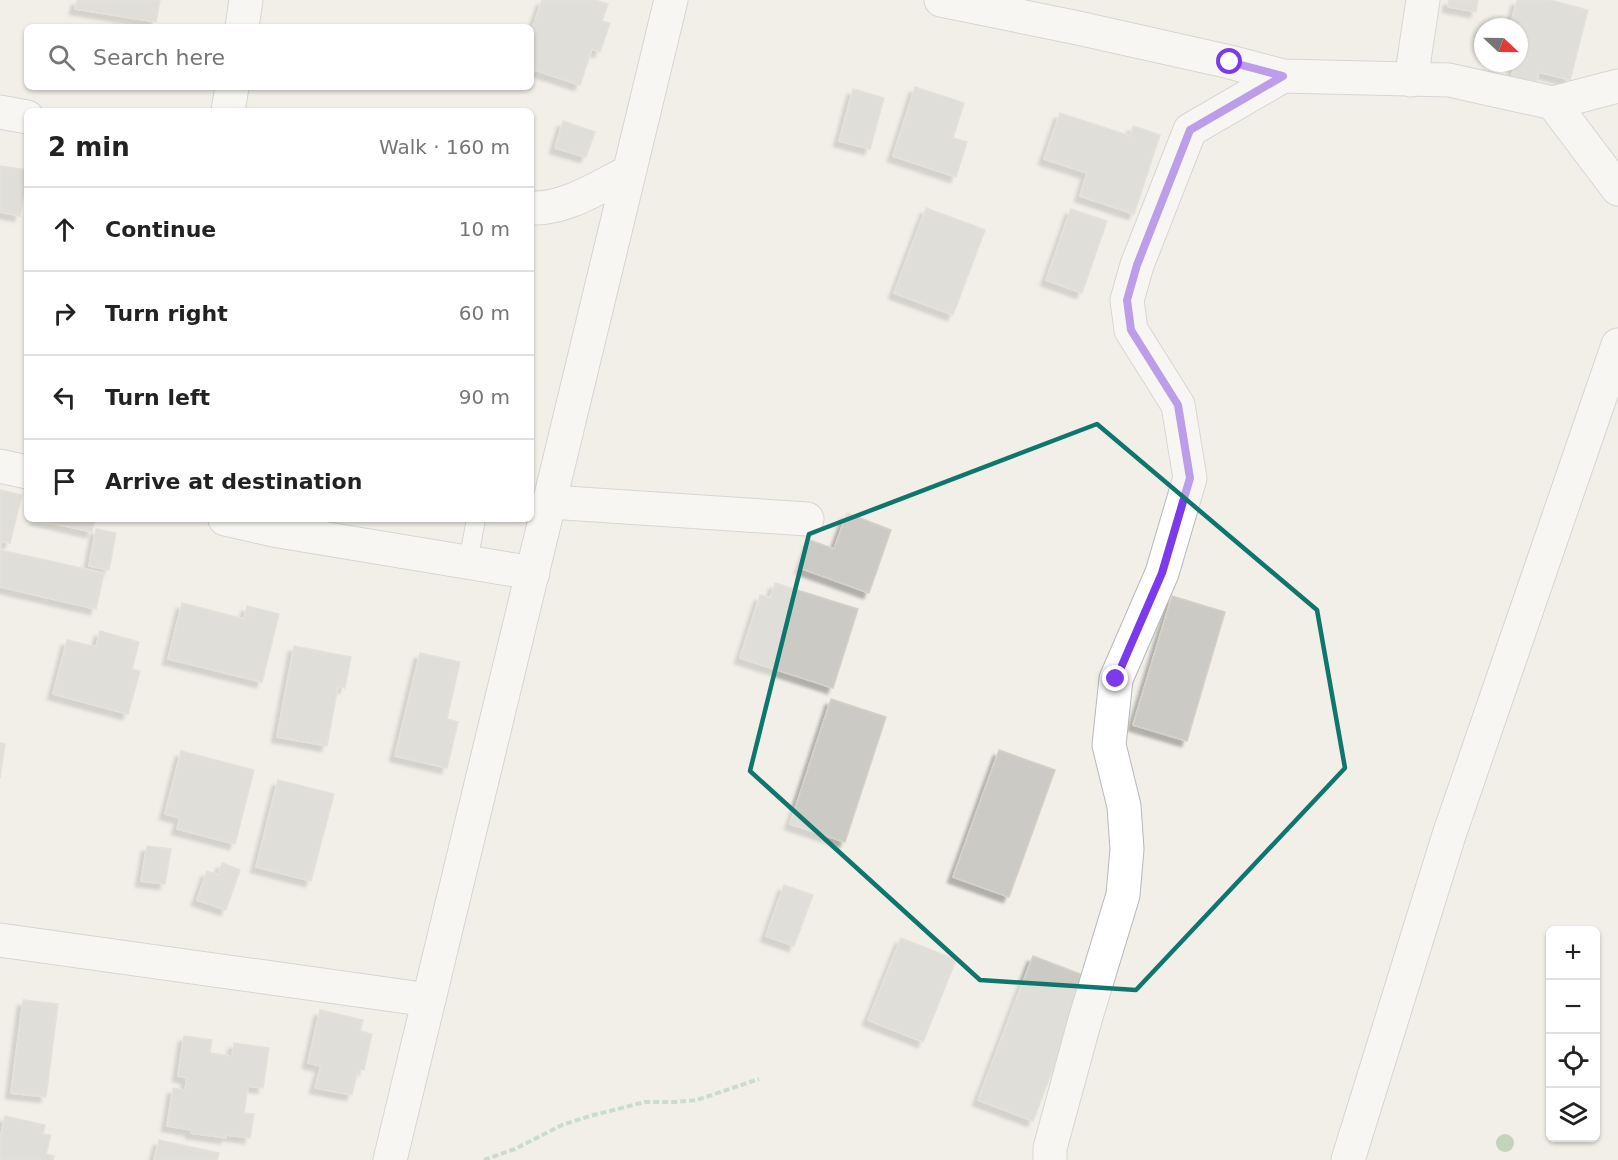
<!DOCTYPE html>
<meta charset="utf-8">
<style>
body{margin:0;font-family:"DejaVu Sans",sans-serif;background:#f2f2f2;color:#222}
.controls{position:absolute;right:18px;bottom:18px;display:grid;overflow:hidden;border-radius:9px;box-shadow:0 2px 4px #0004}
.controls button{width:54px;height:54px;display:grid;place-items:center;padding:0;border:0;border-bottom:2px solid #e0e0e0;background:#fff;color:#222;font:30px sans-serif}
.compass{position:absolute;left:1474px;top:18px;width:54px;height:54px;border-radius:50%;background:#fff;box-shadow:0 2px 4px #0004;rotate:112deg}
.stop{position:absolute;width:18px;height:18px;margin:-14px;border:4px solid #7c3aed;border-radius:50%;background:#fff}
.stop.end{background:#7c3aed;border-color:#fff;box-shadow:0 2px 6px #0008}
.list{margin:0;padding:0;list-style:none}
h2{display:flex;justify-content:space-between;align-items:center;height:78px;margin:0;padding:0 24px;font-size:26px}
h2 small{font-size:20px;font-weight:400;color:#767676}
.list li{display:grid;grid-template-columns:39px 1fr auto;gap:18px;align-items:center;box-sizing:border-box;height:84px;padding:0 24px;border-top:2px solid #e0e0e0}
.list b{display:block;font-size:22px;white-space:nowrap}
.list em{font-size:20px;font-style:normal;color:#767676}
.icon{flex:none;width:33px;height:33px;fill:none;stroke:currentColor;stroke-width:2;stroke-linecap:round;stroke-linejoin:round}
.map{position:relative;flex:none;width:1618px;height:1160px;overflow:hidden}
.search{position:absolute;background:#fff;box-shadow:0 2px 4px #0004;left:24px;top:24px;width:510px;height:66px;display:flex;align-items:center;gap:15px;box-sizing:border-box;padding:0 21px;border-radius:9px;color:#767676;font-size:22px}
.panel{position:absolute;background:#fff;box-shadow:0 2px 4px #0004;left:24px;top:108px;width:510px;height:414px;border-radius:9px}
.map>svg:first-child{display:block}
</style>
<div class="map">
<svg width="1618" height="1160" viewBox="0 0 1618 1160">
<defs>
<filter id="shadow"><feDropShadow dx="-5.5" dy="5.5" stdDeviation="1.5" flood-color="#0004"/></filter>
</defs>
<rect width="100%" height="100%" fill="#f1efe8"/>
<!-- building -->
<path fill="#cccac5" stroke="#d6d1c6" stroke-width="1.5" filter="url(#shadow)" d="M77,0H160L156,22L75,9Z
M542,0H595L608,4L602,21L610,23L600,52L592,49L580,85L531,69V33Z
M1449,0H1478L1476,12L1448,7Z
M1517,0H1550L1588,10L1570,80L1539,72L1536,82L1512,76L1514,65L1506,63H1519V27H1510Z
M915,87L964,103L953,138L967,142L956,177L893,156Z
M853,89L884,98L870,149L839,141Z
M1060,113L1130,136L1133,126L1160,135L1134,214L1080,196L1087,173L1044,159Z
M563,121L595,132L586,157L555,148Z
M0,166L27,170L20,216L0,212Z
M926,208L985,230L953,315L894,293Z
M1071,209L1107,221L1082,293L1046,280Z
M0,490L22,495L10,543L2,541L0,548Z
M847,513L891,530L869,593L800,568L810,540L834,549Z
M35,519H95L92,532Z
M96,529L116,533L109,570L89,566Z
M0,550L104,573L96,609L0,587Z
M775,583L858,609L833,688L740,658L760,595L770,598Z
M1172,596L1225,612L1187,741L1133,725Z
M182,603L244,619L247,606L279,614L262,682L168,659Z
M100,631L139,642L132,669L140,671L128,714L53,694L67,640L96,647Z
M294,646L351,657L345,688L338,686L327,746L277,737Z
M420,653L460,662L447,719L458,722L447,768L395,756Z
M831,699L886,717L845,842L790,824Z
M0,743L5,744L0,778Z
M999,750L1055,770L1009,897L953,877Z
M181,751L254,770L235,844L177,829L180,818L165,814Z
M278,780L334,794L311,881L256,867Z
M147,846L171,849L165,884L141,881Z
M222,863L240,870L226,910L197,900L207,871L218,875Z
M784,885L813,895L794,946L766,936Z
M901,938L956,960L923,1042L868,1020Z
M1033,956L1088,977L1033,1121L978,1100Z
M23,1000L58,1004L46,1097L11,1093Z
M320,1010L363,1020L360,1031L372,1034L364,1070L358,1069L352,1095L315,1088L321,1066L308,1063Z
M184,1036L212,1040L210,1053L232,1056L234,1043L269,1048L263,1088L248,1086L244,1113L254,1114L250,1138L226,1135V1138L191,1133V1130L167,1126L173,1088L185,1090L187,1078L178,1076Z
M5,1116L45,1125L43,1134L51,1135L46,1154L54,1156L53,1160H0V1139Z
M159,1140L219,1153L217,1160H154Z"/>
<g fill="none" stroke-linecap="round" stroke-linejoin="round">
<!-- service casing -->
<g stroke="#b5b8bc" stroke-width="20">
<path id="service" d="M468,562L476,519"/>
</g>
<!-- minor casing -->
<g stroke="#b5b8bc" stroke-width="35">
<path id="minor" d="M941,0L1078,28L1230,62L1283,76L1449,80L1553,103L1618,189
M242,27L246,0
M1411,80L1423,0
M1553,103L1618,86
M228,111L232,87
M0,112L27,117
M531,208C565,210 600,186 629,172
M0,466L27,472
M550,502L807,519
M225,519L273,530L533,573
M0,940L429,1000
M390,1160L671,0
M1050,1160V1148L1085,1020L1123,895L1127,849L1124,806L1109,745L1116,679L1162,573L1190,478L1178,405L1131,330L1127,300L1137,265L1190,130L1283,76
M1348,1160L1449,835L1618,345"/>
</g>
<!-- path -->
<path stroke="#9cc7a9" stroke-width="4" stroke-dasharray="6 3" stroke-linecap="butt" d="M484,1160L515,1149L562,1125L590,1116L645,1102H675L697,1100L759,1079"/>
<!-- service -->
<use href="#service" stroke="#fff" stroke-width="18"/>
<!-- minor -->
<use href="#minor" stroke="#fff" stroke-width="33"/>
</g>
<!-- trees -->
<circle fill="#89b387" cx="1505" cy="1143" r="9"/>
<g fill="none" stroke-linecap="round" stroke-linejoin="round">
<!-- route -->
<path stroke="#7c3aed" stroke-width="8" d="M1116,679L1162,573L1190,478L1178,405L1131,330L1127,300L1137,265L1190,130L1283,76L1230,62"/>
</g>
<!-- marked area -->
<path d="M0 0H1618V1160H0ZM1097,424L1317,610L1345,768L1136,990L980,980L750,771L809,534Z" fill="#f1efe8" fill-opacity=".55" fill-rule="evenodd"/>
<path fill="none" stroke="#0f766e" stroke-width="4.5" stroke-linejoin="round" d="M1097,424L1317,610L1345,768L1136,990L980,980L750,771L809,534Z"/>
</svg>
<div class="controls">
<button>+</button>
<button>−</button>
<button><svg class="icon" aria-label="locate" viewBox="0 0 24 24"><circle cx="12" cy="12" r="6"/><path d="M12 2v4M12 18v4M2 12h4M18 12h4"/></svg></button>
<button><svg class="icon" aria-label="layers" viewBox="0 0 24 24"><path d="M12 4l9 5-9 5-9-5zM3 14l9 5 9-5"/></svg></button>
</div>
<svg class="compass" viewBox="-18 -18 36 36"><path d="M0-13l5 13h-10z" fill="#e53935"/><path d="M0 13l5-13h-10z" fill="#767676"/></svg>
<div class="stop" style="left:1230px;top:62px"></div>
<div class="stop end" style="left:1116px;top:679px"></div>
<div class="search"><svg class="icon" aria-label="search" viewBox="0 0 24 24"><circle cx="10" cy="10" r="6"/><path d="M15 15l6 6"/></svg>Search here</div>
<section class="panel">
<h2>2 min<small>Walk · 160 m</small></h2>
<ul class="list">
<li><svg class="icon" aria-label="ahead" viewBox="0 0 24 24"><path d="M12 20V5M6 11l6-6 6 6"/></svg><div><b>Continue</b></div><em>10 m</em></li>
<li><svg class="icon" aria-label="right" viewBox="0 0 24 24"><path d="M7 20v-9h11M14 6l5 5-5 5"/></svg><div><b>Turn right</b></div><em>60 m</em></li>
<li><svg class="icon" aria-label="left" viewBox="0 0 24 24"><path d="M17 20v-9H6M10 6l-5 5 5 5"/></svg><div><b>Turn left</b></div><em>90 m</em></li>
<li><svg class="icon" aria-label="arrive" viewBox="0 0 24 24"><path d="M6 21V4h12l-3 4 3 4H6"/></svg><div><b>Arrive at destination</b></div></li>
</ul>
</section>
</div>
